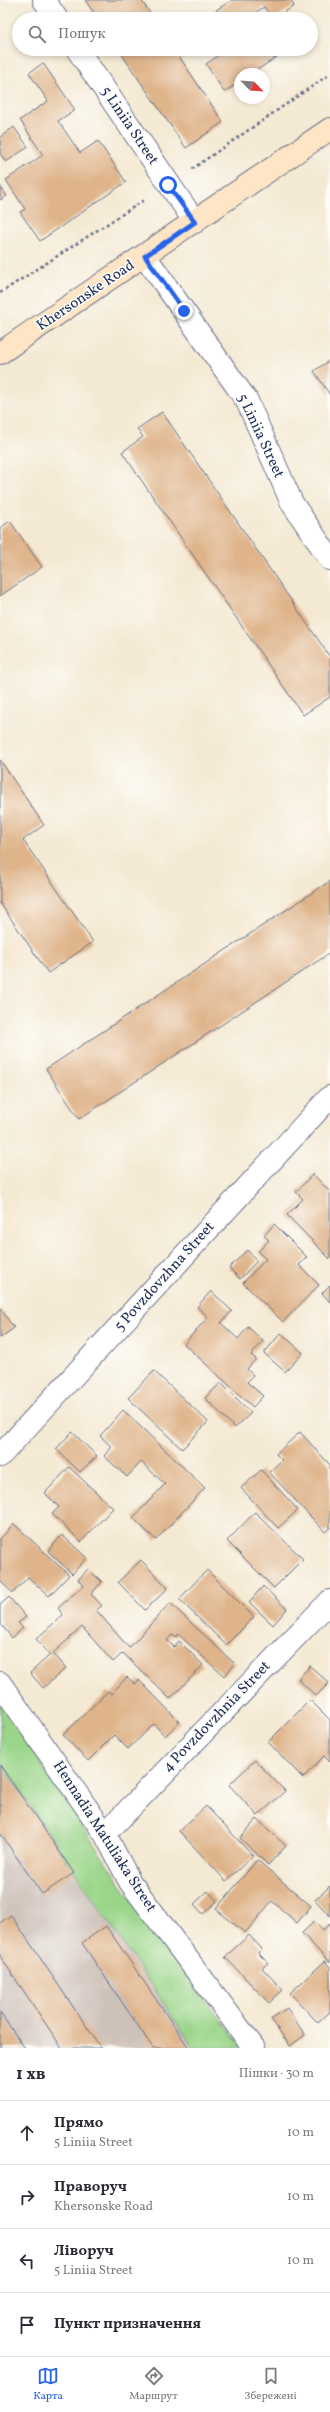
<!DOCTYPE html>
<html lang="uk">
<meta charset="utf-8">
<style>
body{margin:0;font-family:Vollkorn,serif;background:#f2f2f3;color:#2b2b33}
.compass{position:absolute;left:234px;top:68px;width:36px;height:36px;border-radius:50%;background:#fff;box-shadow:0 2px 6px #0003;rotate:115deg}
.stop{position:absolute;width:12px;height:12px;margin:-9px;border:3px solid #2563eb;border-radius:50%;background:#fff}
.stop.end{background:#2563eb;border-color:#fff;box-shadow:0 1px 4px #0008}
.list{margin:0;padding:0;list-style:none}
h2{display:flex;justify-content:space-between;align-items:center;height:52px;margin:0;padding:0 16px;font-size:17px}
h2 small{font-size:13px;font-weight:400;color:#7c7c81}
.list li{display:grid;grid-template-columns:26px 1fr auto;gap:12px;align-items:center;box-sizing:border-box;height:64px;padding:0 16px;border-top:1px solid #e1e1e2}
.list b{display:block;font-size:15px;white-space:nowrap}
.list p{margin:0;font-size:13px;white-space:nowrap;color:#7c7c81}
.list em{font-size:13px;font-style:normal;color:#7c7c81}
.icon{flex:none;width:22px;height:22px;fill:none;stroke:currentColor;stroke-width:2;stroke-linecap:round;stroke-linejoin:round}
.map{position:relative;flex:none;width:330px;height:2048px;overflow:hidden}
.search{position:absolute;background:#fff;box-shadow:0 2px 6px #0003;left:12px;right:12px;top:12px;height:44px;display:flex;align-items:center;gap:10px;box-sizing:border-box;padding:0 14px;border-radius:22px;color:#7c7c81;font-size:15px}
.sheet{height:308px;background:#fff}
nav{display:flex;justify-content:space-around;align-items:center;box-sizing:border-box;height:56px;border-top:1px solid #e1e1e2;background:#fff;font-size:11px;color:#7c7c81}
nav a{display:grid;justify-items:center;gap:2px}
nav .on{color:#2563eb}
.map>svg:first-child{display:block}
</style>
<div class="map">
<svg width="330" height="2048" viewBox="0 0 330 2048">
<rect width="100%" height="100%" fill="#fdfcf7"/>
<filter id="ink" filterUnits="userSpaceOnUse"><feTurbulence type="fractalNoise" baseFrequency=".025" numOctaves="2"/><feDisplacementMap in="SourceGraphic" scale="8" xChannelSelector="R" yChannelSelector="G"/><feConvolveMatrix kernelMatrix="1 2 1 2 8 2 1 2 1" color-interpolation-filters="sRGB"/></filter>
<filter id="wash" filterUnits="userSpaceOnUse"><feTurbulence type="fractalNoise" baseFrequency=".012" numOctaves="4" result="noise"/><feDisplacementMap in="SourceGraphic" scale="16" xChannelSelector="R" yChannelSelector="G"/><feGaussianBlur stdDeviation="0.9" result="paint"/><feColorMatrix in="noise" values="0 0 0 0 0 0 0 0 0 0 0 0 0 0 0 0 0 1.4 0 .05"/><feComposite in="paint" operator="in"/></filter>
<g filter="url(#wash)">
<rect width="100%" height="100%" fill="#f4e9d3"/>
<!-- industrial -->
<path fill="#cec1b9" d="M0,1761L194,2048H0Z"/>
<!-- green -->
<path fill="#9ad589" stroke="#5a8274" d="M0,1702L121,1885L242,2048H194L0,1761Z"/>
<g id="blocks">
<!-- building -->
<path fill="#dfb48a" d="M85,0H141L154,19H98Z
M232,0H291L294,6L273,19L264,7L245,19H222L216,10Z
M118,49H174L223,122L186,148Z
M228,49H289L251,74H240V82L224,92L206,64Z
M43,63L75,110L58,121L80,153L98,141L126,182L40,241L20,212L25,209L6,180L43,155L20,120L48,101L29,73Z
M14,127L28,147L6,162L0,153V137Z
M0,186L7,196L0,200Z
M330,360V395L314,371Z
M162,412L330,657V697L303,715L122,452L143,437L137,429Z
M10,521L42,567L0,596V528Z
M0,760L44,825L23,840L93,942L48,973L0,903Z
M330,881V953L79,1119L46,1069Z
M313,1174L330,1192V1259L287,1215L303,1199L296,1192Z
M274,1224L307,1257L299,1265L319,1285L283,1322L243,1283L266,1259L258,1252L269,1240L264,1236Z
M247,1250L257,1261L240,1279L229,1268Z
M330,1285V1302L322,1293Z
M211,1291L232,1311L221,1323L238,1339L248,1327L263,1341L251,1355L256,1359L247,1369L253,1375L247,1382L263,1396L253,1407L184,1344L208,1317L197,1307Z
M0,1308L14,1328L0,1338Z
M281,1333L303,1353L285,1372L264,1353Z
M154,1371L208,1422L182,1449L128,1398Z
M221,1383L251,1413L235,1428L205,1398Z
M123,1410L205,1488L156,1540L133,1518L165,1484L141,1462L127,1477L104,1456L112,1447L100,1436Z
M72,1432L97,1456L80,1472L56,1449Z
M300,1432L330,1465V1528L325,1532L269,1472L282,1460L276,1454Z
M69,1467L113,1508L81,1542L52,1514L59,1507L45,1493Z
M261,1470L298,1510L278,1528L241,1488Z
M255,1512L303,1559L274,1588L227,1541Z
M14,1524L69,1575L49,1596L28,1577L13,1593L0,1581V1539Z
M62,1535L87,1558L72,1574L48,1551Z
M141,1560L168,1588L145,1610L118,1582Z
M88,1569L102,1582L91,1594L102,1606L96,1610L129,1648L170,1603L235,1664L224,1676L178,1634L176,1637L173,1634L167,1640L174,1647L179,1641L203,1665L170,1699L123,1653L113,1662L82,1627L53,1653L66,1668L43,1688L30,1673L50,1655L36,1639L63,1615L58,1608L84,1585L78,1580Z
M207,1570L254,1617L226,1645L179,1599Z
M263,1586L287,1609L273,1625L249,1602Z
M9,1597L26,1617L18,1623L23,1628L12,1638L0,1623V1605Z
M310,1666L329,1683L316,1696L298,1679Z
M127,1677L135,1684L139,1680L180,1722L165,1736L154,1724L128,1749L114,1735L88,1761L63,1735L108,1691L111,1694Z
M310,1700L330,1720V1762L324,1756L303,1778L268,1742Z
M255,1760L285,1791L258,1816L229,1785Z
M0,1765L74,1873L42,1894L0,1833Z
M206,1806L253,1856L226,1881L179,1831Z
M257,1819L286,1846L268,1865L240,1838Z
M257,1860L311,1906L297,1923L272,1901L245,1933L216,1909Z
M330,1886V1916L315,1900Z
M208,1891L217,1901L203,1914L194,1904Z
M11,1915L101,2048H62L0,1956V1923Z
M315,1921L323,1930L330,1924V1963L302,1933Z
M106,1926L189,2048H153L82,1943Z
M249,1935L262,1949L258,1953L268,1963L262,1968L283,1990L269,2003L225,1957Z
M325,1961L330,1967V2012L318,2023L290,1993Z
M287,2008L305,2035L290,2046L271,2019Z
M0,2013L25,2048H0Z"/>
</g>
</g>
<g filter="url(#ink)">
<use href="#blocks" fill-opacity="0" stroke="#677087" stroke-width="1"/>
<g fill="none" stroke-linecap="round" stroke-linejoin="round">
<!-- minor casing -->
<g stroke="#677087" stroke-width="24">
<path id="minor" d="M44,0L57,19
M77,49L195,222
M145,256L247,401L292,503L330,559
M0,1456L330,1097
M0,1683L105,1834L130,1882L254,2048
M105,1834L330,1601"/>
</g>
<!-- secondary casing -->
<g stroke="#677087" stroke-width="24">
<path id="secondary" d="M0,353L330,129"/>
</g>
<!-- path -->
<path stroke="#677087" stroke-width="2.5" stroke-dasharray="3 3" stroke-linecap="butt" d="M192,169L330,74
M0,293L146,199"/>
<!-- minor -->
<use href="#minor" stroke="#fff" stroke-width="22"/>
<!-- secondary -->
<use href="#secondary" stroke="#fde5c5" stroke-width="22"/>
</g>
</g>
<g fill="none" stroke-linecap="round" stroke-linejoin="round" filter="url(#ink)">
<!-- route -->
<path stroke="#2563eb" stroke-width="5" d="M168,185L195,222L145,256L184,311"/>
</g>
<g text-anchor="middle" dominant-baseline="central" stroke-width="3" stroke-linejoin="round" paint-order="stroke">
<!-- street labels -->
<g font-size="15" fill="#1b2f5e" stroke="#fdfcf7">
<text transform="translate(129 126) rotate(56)">5 Liniia Street</text>
<text transform="translate(86 296) rotate(-34)">Khersonske Road</text>
<text transform="translate(260 436) rotate(65)">5 Liniia Street</text>
<text transform="translate(165 1277) rotate(-48)">5 Povzdovzhna Street</text>
<text transform="translate(217 1717) rotate(-46)">4 Povzdovzhnia Street</text>
<text transform="translate(104 1837) rotate(57)">Hennadia Matuliaka Street</text>
</g>
</g>
</svg>
<svg class="compass" viewBox="-18 -18 36 36"><path d="M0-13l5 13h-10z" fill="#e53935"/><path d="M0 13l5-13h-10z" fill="#7c7c81"/></svg>
<div class="stop" style="left:168px;top:185px"></div>
<div class="stop end" style="left:184px;top:311px"></div>
<div class="search"><svg class="icon" aria-label="search" viewBox="0 0 24 24"><circle cx="10" cy="10" r="6"/><path d="M15 15l6 6"/></svg>Пошук</div>
</div>
<section class="sheet">
<h2>1 хв<small>Пішки · 30 m</small></h2>
<ul class="list">
<li><svg class="icon" aria-label="ahead" viewBox="0 0 24 24"><path d="M12 20V5M6 11l6-6 6 6"/></svg><div><b>Прямо</b><p>5 Liniia Street</p></div><em>10 m</em></li>
<li><svg class="icon" aria-label="right" viewBox="0 0 24 24"><path d="M7 20v-9h11M14 6l5 5-5 5"/></svg><div><b>Праворуч</b><p>Khersonske Road</p></div><em>10 m</em></li>
<li><svg class="icon" aria-label="left" viewBox="0 0 24 24"><path d="M17 20v-9H6M10 6l-5 5 5 5"/></svg><div><b>Ліворуч</b><p>5 Liniia Street</p></div><em>10 m</em></li>
<li><svg class="icon" aria-label="arrive" viewBox="0 0 24 24"><path d="M6 21V4h12l-3 4 3 4H6"/></svg><div><b>Пункт призначення</b></div></li>
</ul>
</section>
<nav>
<a class="on"><svg class="icon" aria-label="map" viewBox="0 0 24 24"><path d="M3 6l6-2 6 2 6-2v14l-6 2-6-2-6 2zM9 4v14M15 6v14"/></svg>Карта</a>
<a><svg class="icon" aria-label="directions" viewBox="0 0 24 24"><path d="M12 3l9 9-9 9-9-9zM9 14v-3h6M13 9l2 2-2 2"/></svg>Маршрут</a>
<a><svg class="icon" aria-label="saved" viewBox="0 0 24 24"><path d="M7 4h10v16l-5-4-5 4z"/></svg>Збережені</a>
</nav>
